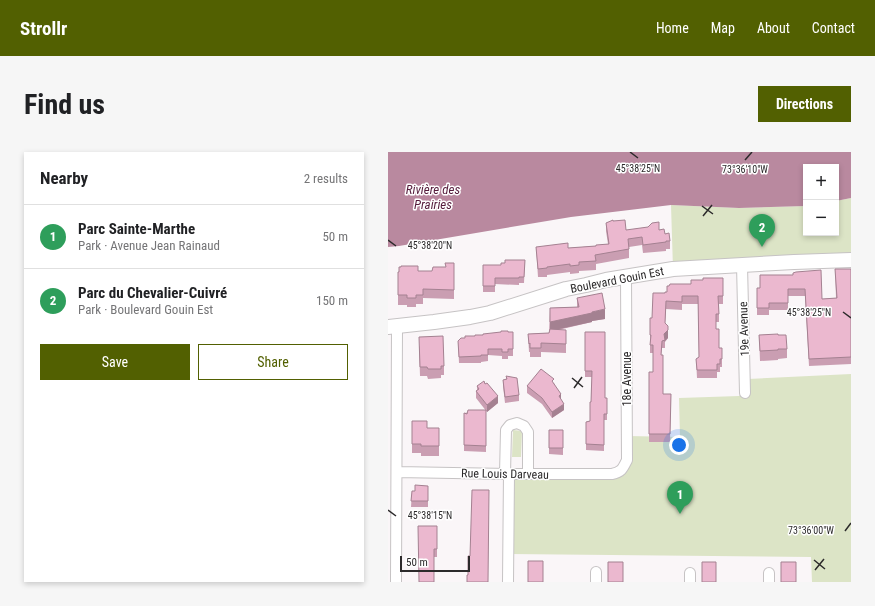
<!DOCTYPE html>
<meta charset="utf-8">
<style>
body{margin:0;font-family:"Roboto Condensed",sans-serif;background:#f6f6f6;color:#202124}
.controls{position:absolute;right:12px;top:12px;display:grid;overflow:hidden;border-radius:0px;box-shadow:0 2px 6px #0003}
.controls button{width:36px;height:36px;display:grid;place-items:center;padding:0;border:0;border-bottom:1px solid #e0e0e0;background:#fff;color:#202124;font:20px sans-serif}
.scale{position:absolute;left:12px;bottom:10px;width:70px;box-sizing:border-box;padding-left:4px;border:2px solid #2c2a2b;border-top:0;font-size:11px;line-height:14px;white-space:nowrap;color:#2c2a2b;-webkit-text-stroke:3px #fff;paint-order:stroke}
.you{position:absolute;left:291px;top:293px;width:14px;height:14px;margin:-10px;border:3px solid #fff;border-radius:50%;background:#1a73e8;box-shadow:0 0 0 6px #1a73e833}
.badge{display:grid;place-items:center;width:26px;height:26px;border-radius:50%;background:#526001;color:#fff;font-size:13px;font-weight:700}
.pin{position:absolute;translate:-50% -33px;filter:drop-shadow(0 1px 2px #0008)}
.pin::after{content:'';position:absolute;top:21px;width:14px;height:12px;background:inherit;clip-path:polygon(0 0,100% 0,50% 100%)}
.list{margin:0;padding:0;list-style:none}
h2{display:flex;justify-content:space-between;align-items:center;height:52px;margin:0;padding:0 16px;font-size:17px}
h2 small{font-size:13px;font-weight:400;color:#757577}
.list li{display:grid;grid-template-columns:26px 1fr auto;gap:12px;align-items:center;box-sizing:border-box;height:64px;padding:0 16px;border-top:1px solid #e0e0e0}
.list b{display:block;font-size:15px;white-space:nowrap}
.list p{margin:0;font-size:13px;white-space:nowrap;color:#757577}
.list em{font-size:13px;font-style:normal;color:#757577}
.actions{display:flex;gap:8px;padding:12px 16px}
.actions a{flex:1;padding:9px 0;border:1px solid #526001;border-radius:0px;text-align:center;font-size:14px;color:#526001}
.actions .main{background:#526001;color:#fff}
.map{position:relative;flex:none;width:463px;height:430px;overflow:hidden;border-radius:0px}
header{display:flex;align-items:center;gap:24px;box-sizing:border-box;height:56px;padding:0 20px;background:#526001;color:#fff}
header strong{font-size:19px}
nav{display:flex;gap:22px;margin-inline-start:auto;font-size:14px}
.intro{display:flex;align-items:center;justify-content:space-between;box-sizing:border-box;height:96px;padding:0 24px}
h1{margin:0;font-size:28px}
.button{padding:10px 18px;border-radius:0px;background:#526001;color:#fff;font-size:14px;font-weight:700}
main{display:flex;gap:24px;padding:0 24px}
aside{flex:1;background:#fff;border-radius:0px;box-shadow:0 2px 6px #0003}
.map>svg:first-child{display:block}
</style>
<header>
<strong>Strollr</strong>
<nav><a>Home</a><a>Map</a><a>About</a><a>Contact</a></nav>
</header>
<div class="intro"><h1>Find us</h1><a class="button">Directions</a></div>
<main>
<aside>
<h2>Nearby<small>2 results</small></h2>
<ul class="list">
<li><span class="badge" style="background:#2e9e5b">1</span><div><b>Parc Sainte-Marthe</b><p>Park · Avenue Jean Rainaud</p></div><em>50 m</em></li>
<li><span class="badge" style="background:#2e9e5b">2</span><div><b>Parc du Chevalier-Cuivré</b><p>Park · Boulevard Gouin Est</p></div><em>150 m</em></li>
</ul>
<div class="actions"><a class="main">Save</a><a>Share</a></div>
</aside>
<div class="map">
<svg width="463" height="430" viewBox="0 0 463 430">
<rect width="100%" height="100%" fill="#faf6f8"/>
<!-- green -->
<path fill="#dce4c6" d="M463,46V108L285,117L283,53L351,56L418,54V81H448V49Z
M463,222V430H424L423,405L121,402V322L234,317L239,284L292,285L291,246L351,244L357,241L360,227Z
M125,278L134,279L133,305H124Z"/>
<!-- water -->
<path fill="#b9899f" d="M0,0H463V46L448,49V15H418V54L351,56L283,53L183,65L11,94L0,95Z"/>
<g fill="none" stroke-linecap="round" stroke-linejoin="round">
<!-- street casing -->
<g stroke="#c6c3c4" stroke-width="12">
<path id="street" d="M354,113L357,241
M9,320L121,322H224C234,320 235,316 239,308L238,125
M117,322L118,278L122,273L129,271L136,274L140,280V322
M208,420V430
M302,421V430
M381,421V430
M8,430L9,174
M120,430L121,322"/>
</g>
<!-- secondary casing -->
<g stroke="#c6c3c4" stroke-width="16">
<path id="secondary" d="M0,175L46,170L82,165L102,161L178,137L198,133L218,128L285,117L406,110L463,108"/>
</g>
<!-- street -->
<use href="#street" stroke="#fff" stroke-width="10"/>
<!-- secondary -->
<use href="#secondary" stroke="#fff" stroke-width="14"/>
</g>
<!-- wall -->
<path fill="#ca9eb2" d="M225,69L238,78H271L277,82L282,89V97H278V99L255,101L254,93L241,95V106L208,112V118L191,119V121L182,122V120L159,123V125H150L148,95L180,96L208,94L220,92L218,79V71Z
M137,108L136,131H131V133L107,132V140H95V113H113L117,111Z
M66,111V147L35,146V152H28V155H19V153H10V120L44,119L58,115Z
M447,117H463V212L421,214L417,144H400V158H381V163H369V136H372L405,123L434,147L448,146Z
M335,126V152H331V170H328V177L331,196H334V215H332V220H329V226H309L308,207L311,205L310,152H294V158L278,157L277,171L280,186L277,190V196H274L273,203L275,242H283L282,290H261V220H265V201H262V166H264L277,141L279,140L281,134L303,132L315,128Z
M189,146L217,167L204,169V170L170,178L178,186V201L153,200V205H142V200H141L140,182L161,181L162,156L189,155Z
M120,180H125V204H120V207H114V204L100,203V209L93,210V211H71L70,189L77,186L87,184Z
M197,180L219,252V268H216V299L198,298V270L202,269L203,250L204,225H197Z
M371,183H390L399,197V206L390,207V208L372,209Z
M31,194L56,214V223H53V226L40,227L39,224H32Z
M118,224L131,243V249L117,251L115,234V228L118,227Z
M166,231L173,248L176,258L164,266L154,252L139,241V234Z
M97,232L110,251L99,260L88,246V239H89V234Z
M98,258V300L76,299V261Z
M24,269L39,276H51V304H33V301H24Z
M161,278H175V303L161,302Z
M40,334V355H23L24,339H27Z
M49,374V405H46L31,430Z"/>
<!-- shaded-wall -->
<path fill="#a48191" d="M217,157V167L204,169V170L162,179V170Z
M280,178V186L276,190V182Z
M173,242V249L171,244Z
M110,244V251L99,260V253Z
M176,252V258L164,266V260Z"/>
<!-- building -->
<path fill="#ebb8cf" stroke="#a48191" d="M225,68V69L237,68L238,78L260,75L264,71L271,70V78L276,77L277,82L281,81L282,89H278V90L255,93L254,85L240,87L241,97L207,103L208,109L191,110V113L182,114V112L159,115V116L150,117L148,95L180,91V96L208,94V93L221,92L218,71Z
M117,108H137L136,125H131V126H107V134H95V113H113V111H117Z
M57,111H66V138L35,137V143H28V146H19V143H10V120H11V115H13V114H30V119H44L45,115H58Z
M447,117H463V205L421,207L417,137H400V151H381V156H369V136H372V123H405V121L408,120L433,118L434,147L449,146Z
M315,126H335V144H330L331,162H328V177H331V196H334V207H332V212H329V218H309L308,207L311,205L310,144H294V150L278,149L277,171L280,174V178L276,182L277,188L274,189L273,203H275V242H283L282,282H261V220H265V193H262L263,183H262V166H264L265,141H277V140H279V134H281L282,132H303V128H315Z
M214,141L217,157L204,160V161L162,170V156L191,155L189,146Z
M162,177L178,178V192L153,191V196H142V191L141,192L140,182L161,181Z
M113,179H120V180H125V197H120V200H114V197H100V203H93V204L71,205L70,189L73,186H77V184H87V183H95V182L113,180Z
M197,180H217V246H219V262H216V293L198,292V270L202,269V250H203L204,219H197Z
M390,182V183H398L399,197H390V198L372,199L371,183Z
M55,184L56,214H53V217H40L39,215H32L31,185Z
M153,217L166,227L164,229L173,242L171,244L176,252L164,260L154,246L139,234Z
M118,224L129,226L131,243L117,245L115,228L119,227Z
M96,229L97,232L99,231L110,244L99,253L88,239L91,237L89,234Z
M80,258H98V294L76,293V261L79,262Z
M24,269H39V276H51V294H33V292H24Z
M161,278H175V296H161Z
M27,333L40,334V349H23L24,339H27Z
M84,338H101L100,430H79V423H80V404H82Z
M30,374H49V397H46V430H31Z
M140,409H155V430H140Z
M220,410H235V430H220Z
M314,410H328V430H314Z
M393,410H408V430H393Z"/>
<!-- ticks -->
<path fill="none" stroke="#2c2a2b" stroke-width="1.5" d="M242,0L250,6M357,8L364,0M314,54L325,62M315,64L324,53M0,88L8,94M455,160L463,166M184,226L195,235M186,236L194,225M0,358L8,364M457,379L463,371M426,408L437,417M427,418L436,407"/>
<g text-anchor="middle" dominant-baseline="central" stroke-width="3" stroke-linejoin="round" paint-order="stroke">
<!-- street labels -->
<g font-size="12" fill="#2c2a2b" stroke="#fff">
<text transform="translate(229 128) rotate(-11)">Boulevard Gouin Est</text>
<text transform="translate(356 177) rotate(-92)">19e Avenue</text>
<text transform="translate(239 227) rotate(-90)">18e Avenue</text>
<text transform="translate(117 322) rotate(1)">Rue Louis Darveau</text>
</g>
<!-- water labels -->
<g font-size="13" font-style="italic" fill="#551b3b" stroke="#fff">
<text x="45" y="37">Rivière des<tspan x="45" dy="15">Prairies</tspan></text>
</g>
</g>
<g font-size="10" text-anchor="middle" fill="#2c2a2b" stroke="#fff" stroke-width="3" stroke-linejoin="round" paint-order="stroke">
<text x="250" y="20">45°38'25"N</text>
<text x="357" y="21">73°36'10"W</text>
<text x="42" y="97">45°38'20"N</text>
<text x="421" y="164">45°38'25"N</text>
<text x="42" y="367">45°38'15"N</text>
<text x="423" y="382">73°36'00"W</text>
</g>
</svg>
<div class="controls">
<button>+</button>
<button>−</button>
</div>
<div class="scale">50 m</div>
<div class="you"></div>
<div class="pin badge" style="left:292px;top:362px;background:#2e9e5b">1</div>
<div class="pin badge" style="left:374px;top:95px;background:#2e9e5b">2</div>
</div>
</main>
